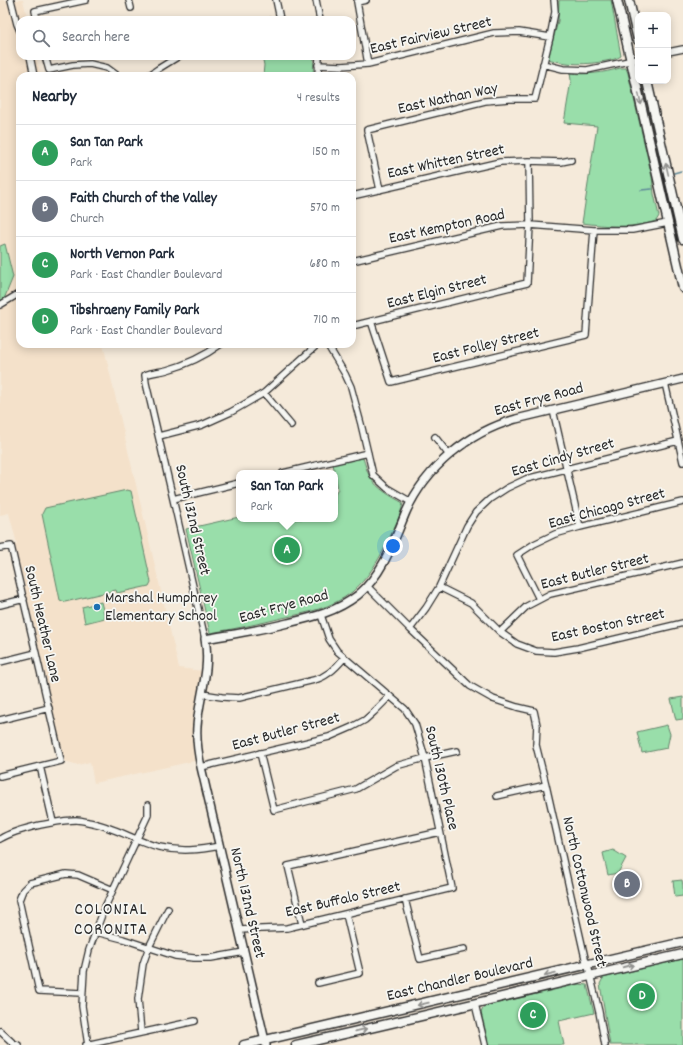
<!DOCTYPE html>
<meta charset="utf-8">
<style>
body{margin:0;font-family:Dekko,sans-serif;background:#f6f6f7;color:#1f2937}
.controls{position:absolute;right:12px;top:12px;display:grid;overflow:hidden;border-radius:8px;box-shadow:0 2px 10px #0003}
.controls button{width:36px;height:36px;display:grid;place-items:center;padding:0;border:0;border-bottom:1px solid #e0e1e3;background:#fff;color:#1f2937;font:20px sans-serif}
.you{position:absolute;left:393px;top:546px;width:14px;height:14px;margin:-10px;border:3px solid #fff;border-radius:50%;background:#1a73e8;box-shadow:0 0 0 6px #1a73e833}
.badge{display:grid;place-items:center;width:26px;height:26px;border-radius:50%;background:#111827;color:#fff;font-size:13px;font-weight:700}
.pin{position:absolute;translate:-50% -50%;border:2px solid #fff;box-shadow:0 1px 4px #0006}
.popup{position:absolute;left:236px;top:470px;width:102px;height:52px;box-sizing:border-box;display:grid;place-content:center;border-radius:8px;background:#fff;filter:drop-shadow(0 1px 3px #0005);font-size:13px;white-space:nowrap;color:#747a83}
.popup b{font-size:15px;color:#1f2937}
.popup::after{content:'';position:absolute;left:50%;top:100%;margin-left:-8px;border:8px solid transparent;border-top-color:#fff}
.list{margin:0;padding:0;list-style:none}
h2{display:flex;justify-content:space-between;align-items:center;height:52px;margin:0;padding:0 16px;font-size:17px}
h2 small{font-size:13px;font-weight:400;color:#747a83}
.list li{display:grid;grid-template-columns:26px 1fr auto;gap:12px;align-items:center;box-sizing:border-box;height:56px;padding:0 16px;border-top:1px solid #e0e1e3}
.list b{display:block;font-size:15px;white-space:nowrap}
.list p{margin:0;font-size:13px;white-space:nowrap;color:#747a83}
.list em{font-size:13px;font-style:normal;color:#747a83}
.icon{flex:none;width:22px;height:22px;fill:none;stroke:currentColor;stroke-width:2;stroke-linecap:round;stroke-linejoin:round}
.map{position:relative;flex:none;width:683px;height:1045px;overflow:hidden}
.search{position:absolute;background:#fff;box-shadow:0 2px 10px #0003;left:16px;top:16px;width:340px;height:44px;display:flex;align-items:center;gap:10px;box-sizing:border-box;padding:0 14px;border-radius:12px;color:#747a83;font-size:15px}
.panel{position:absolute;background:#fff;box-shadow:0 2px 10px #0003;left:16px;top:72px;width:340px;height:276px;border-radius:12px}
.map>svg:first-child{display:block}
</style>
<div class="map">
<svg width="683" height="1045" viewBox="0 0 683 1045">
<rect width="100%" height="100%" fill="#f5eada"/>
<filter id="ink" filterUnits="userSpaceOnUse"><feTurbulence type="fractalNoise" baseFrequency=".025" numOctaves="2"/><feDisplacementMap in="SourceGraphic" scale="8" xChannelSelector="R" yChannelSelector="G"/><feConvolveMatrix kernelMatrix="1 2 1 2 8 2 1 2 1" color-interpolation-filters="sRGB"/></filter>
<g filter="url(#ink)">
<!-- built -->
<path fill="#f4e1ca" d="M0,0H23L28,20H20V56H36L41,76H20V344H103L179,668L202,671L193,715L192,739L194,761L94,783L90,762L78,765L65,761L15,545L17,544L9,513L0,515Z"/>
<!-- green -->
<path fill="#99deaa" stroke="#62846a" d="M559,0H611L621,56C617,59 611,60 606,61C586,65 568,65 548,59L558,21Z
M262,56H314L313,76H263L264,65Z
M620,68H626L628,73L652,177L654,194L659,216L656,221C633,229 606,226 582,223L597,126L564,123L571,80L570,73C587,75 604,73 620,68Z
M5,244L13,277L2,304L0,305V246Z
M363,458C365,464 367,472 370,477C377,489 391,496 403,503C400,518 392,532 386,545C377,563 367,579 352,592C332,608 306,613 282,618C258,624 234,629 210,633L186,529L239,517V519H335V495L338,489L333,464Z
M127,490L131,491L151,582L149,586L117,593L116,590L65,602L60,600L42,514L45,508Z
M101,602L105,618L85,623L82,607Z
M683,697V719L676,720L671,699Z
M667,725L670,734L667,748L642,753L637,732Z
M613,850L626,858L618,873L608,875L603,853Z
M682,880L683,886V896L675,897L673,881Z
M683,959V1045H610L600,984L603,978Z
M579,984L587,985L594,1013L559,1021L564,1045H489L481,1013L483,1008L486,1006Z"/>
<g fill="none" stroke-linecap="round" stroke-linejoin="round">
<!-- stream -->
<path stroke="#5f8999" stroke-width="1.5" d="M674,173L681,171
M641,190L652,189"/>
<!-- minor casing -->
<g stroke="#2b2b2b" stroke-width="8">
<path id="minor" d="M11,0L17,24L20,31
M129,0L131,8
M316,0L320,20
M366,0L357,2L368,64
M37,20L35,11L86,0
M273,20L280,19L276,0
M668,52L683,49
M30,56L34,76
M45,56L49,70L73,65L90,64L107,68L118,76
M543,64L563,69L587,70L638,59
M318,65L341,66L368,64L494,33L519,32L550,37
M148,76L158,69L179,56
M318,76L319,56
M380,190L367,130L485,101L509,99H535L550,37L555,12L554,0
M352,196L500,162L529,161L561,162L571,160
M352,261L502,226L530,225L594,230H632L668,223
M0,305L20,293
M371,321L391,382L586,335L594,230
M352,326L527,283L530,225L529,161
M327,344L345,374L351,387L361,424L373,475L387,488L411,502
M665,383L683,462
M264,393L291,425
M553,410L580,527
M159,436L202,425L231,412L264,393L318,344
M435,437L449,455
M283,473L368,453
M173,499L239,483
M0,548L11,546L61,761L0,776
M367,586L410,629L470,686L493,699L517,707L534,711L537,725L536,745L546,785L585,958L589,970L599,1012L605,1045
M439,587L471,603L500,632L517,644L536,651L554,652L578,648L683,623
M539,599L517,555L534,544L555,534L580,527L683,502
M0,605L24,599
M410,629L426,608L439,587L467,526L476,512L490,499L507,488L526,479L678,441
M500,632L527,606L550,594L683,563
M205,639L173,499L146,383L145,375C153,372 160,372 167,370C185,365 206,355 221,344
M0,662L36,653
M202,694L222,697L239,698L314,680C327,677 336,668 344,658
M0,720L49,708
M260,753L274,810L356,789L396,766L425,758L457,751
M40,766L53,822
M201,767L329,737L352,727L365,720L374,712L390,696
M497,796L546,785
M0,839C11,832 27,828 40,825C52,823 64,820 76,820C80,820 84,821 88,822C113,826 135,841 159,847C181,852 199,850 220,846
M405,899L420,959L464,949
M302,924L288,866L440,832
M239,930L287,928L452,888L425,758L415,724L405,709L337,651L329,639L321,615
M96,932L123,939L175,956L194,958H211L244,952
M318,983L360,973L346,914
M82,993L39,991L19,900L23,890L30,883L66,874L78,875L113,890
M475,1004L485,1045
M0,1031L13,1043L18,1045
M141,1032L138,999L143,964L149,947L168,909
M86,1045L195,1021
M88,1045L82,1006L84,971L89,950L104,909L148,815V805"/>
</g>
<!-- tertiary casing -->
<g stroke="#2b2b2b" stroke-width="10">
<path id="tertiary" d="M266,1045L201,767C198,753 196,740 197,726C199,697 211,669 205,639C233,634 261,630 288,623C314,617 336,612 358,595C383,574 394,541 406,512C426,467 469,432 516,419L683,379"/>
</g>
<!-- secondary casing -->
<g stroke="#2b2b2b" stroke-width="11">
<path id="secondary" d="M617,0L683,288
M629,0L638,40
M647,81L683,239
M244,1045L683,942
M296,1045C425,1016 554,984 683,954"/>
</g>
<!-- minor -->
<use href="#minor" stroke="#f6f6f2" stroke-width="5.5"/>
<!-- tertiary -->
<use href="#tertiary" stroke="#f6f6f2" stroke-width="7"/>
<!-- secondary -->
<use href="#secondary" stroke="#f6f6f2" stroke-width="8"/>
</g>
<!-- one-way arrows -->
<defs><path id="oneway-shaft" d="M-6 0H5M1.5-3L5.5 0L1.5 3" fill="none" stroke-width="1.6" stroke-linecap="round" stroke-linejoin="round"/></defs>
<g stroke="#90908e">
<use href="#oneway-shaft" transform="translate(640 99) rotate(77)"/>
<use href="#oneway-shaft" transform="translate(667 169) rotate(-103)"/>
<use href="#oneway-shaft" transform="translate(628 966) rotate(-13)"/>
<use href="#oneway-shaft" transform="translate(550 974) rotate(167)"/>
<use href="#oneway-shaft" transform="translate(423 1004) rotate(167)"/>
<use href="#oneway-shaft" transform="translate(361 1030) rotate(-13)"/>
</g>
</g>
<!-- markers -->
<circle fill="#1f6fb2" stroke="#f6f6f2" stroke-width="1.5" cx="97" cy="607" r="4"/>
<g text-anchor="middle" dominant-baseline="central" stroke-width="3.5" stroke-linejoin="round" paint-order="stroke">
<!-- street labels -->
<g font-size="16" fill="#2b2b2b" stroke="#f6f6f2">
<text transform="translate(431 36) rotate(-13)">East Fairview Street</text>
<text transform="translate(448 99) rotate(-12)">East Nathan Way</text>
<text transform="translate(446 162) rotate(-12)">East Whitten Street</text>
<text transform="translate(447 227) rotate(-12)">East Kempton Road</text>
<text transform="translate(437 292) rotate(-14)">East Elgin Street</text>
<text transform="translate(486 346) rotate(-14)">East Folley Street</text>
<text transform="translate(539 400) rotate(-15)">East Frye Road</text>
<text transform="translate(563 458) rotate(-16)">East Cindy Street</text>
<text transform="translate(607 509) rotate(-15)">East Chicago Street</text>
<text transform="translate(192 520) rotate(77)">South 132nd Street</text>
<text transform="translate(595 572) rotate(-14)">East Butler Street</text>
<text transform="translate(284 607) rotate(-15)">East Frye Road</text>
<text transform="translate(42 624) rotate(77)">South Heather Lane</text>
<text transform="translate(608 626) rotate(-12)">East Boston Street</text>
<text transform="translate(286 732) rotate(-15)">East Butler Street</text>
<text transform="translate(441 778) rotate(77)">South 130th Place</text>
<text transform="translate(584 892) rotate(77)">North Cottonwood Street</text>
<text transform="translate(343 900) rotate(-13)">East Buffalo Street</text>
<text transform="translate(247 903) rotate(77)">North 132nd Street</text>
<text transform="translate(460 980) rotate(-13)">East Chandler Boulevard</text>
</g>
<!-- poi labels -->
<g font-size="16" fill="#2b2b2b" stroke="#f6f6f2" text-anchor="start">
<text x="105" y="598">Marshal Humphrey<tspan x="105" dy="18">Elementary School</tspan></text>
</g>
<!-- neighbourhood labels -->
<g font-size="17" letter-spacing="1" fill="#2b2b2b" stroke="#f6f6f2">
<text x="111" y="911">COLONIAL<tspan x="111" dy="20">CORONITA</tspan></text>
</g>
</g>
</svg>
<div class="controls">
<button>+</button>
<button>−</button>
</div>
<div class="you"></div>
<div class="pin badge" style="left:287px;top:550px;background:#2e9e5b">A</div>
<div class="popup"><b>San Tan Park</b>Park</div>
<div class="pin badge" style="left:627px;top:884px;background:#6b7280">B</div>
<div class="pin badge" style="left:533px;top:1015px;background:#2e9e5b">C</div>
<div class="pin badge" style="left:642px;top:996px;background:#2e9e5b">D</div>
<div class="search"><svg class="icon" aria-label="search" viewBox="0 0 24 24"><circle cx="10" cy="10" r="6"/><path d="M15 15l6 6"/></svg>Search here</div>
<section class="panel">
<h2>Nearby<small>4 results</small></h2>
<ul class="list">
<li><span class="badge" style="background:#2e9e5b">A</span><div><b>San Tan Park</b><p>Park</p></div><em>150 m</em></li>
<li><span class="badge" style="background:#6b7280">B</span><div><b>Faith Church of the Valley</b><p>Church</p></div><em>570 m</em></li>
<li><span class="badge" style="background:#2e9e5b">C</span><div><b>North Vernon Park</b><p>Park · East Chandler Boulevard</p></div><em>680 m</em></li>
<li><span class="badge" style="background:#2e9e5b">D</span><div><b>Tibshraeny Family Park</b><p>Park · East Chandler Boulevard</p></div><em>710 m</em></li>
</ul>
</section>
</div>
